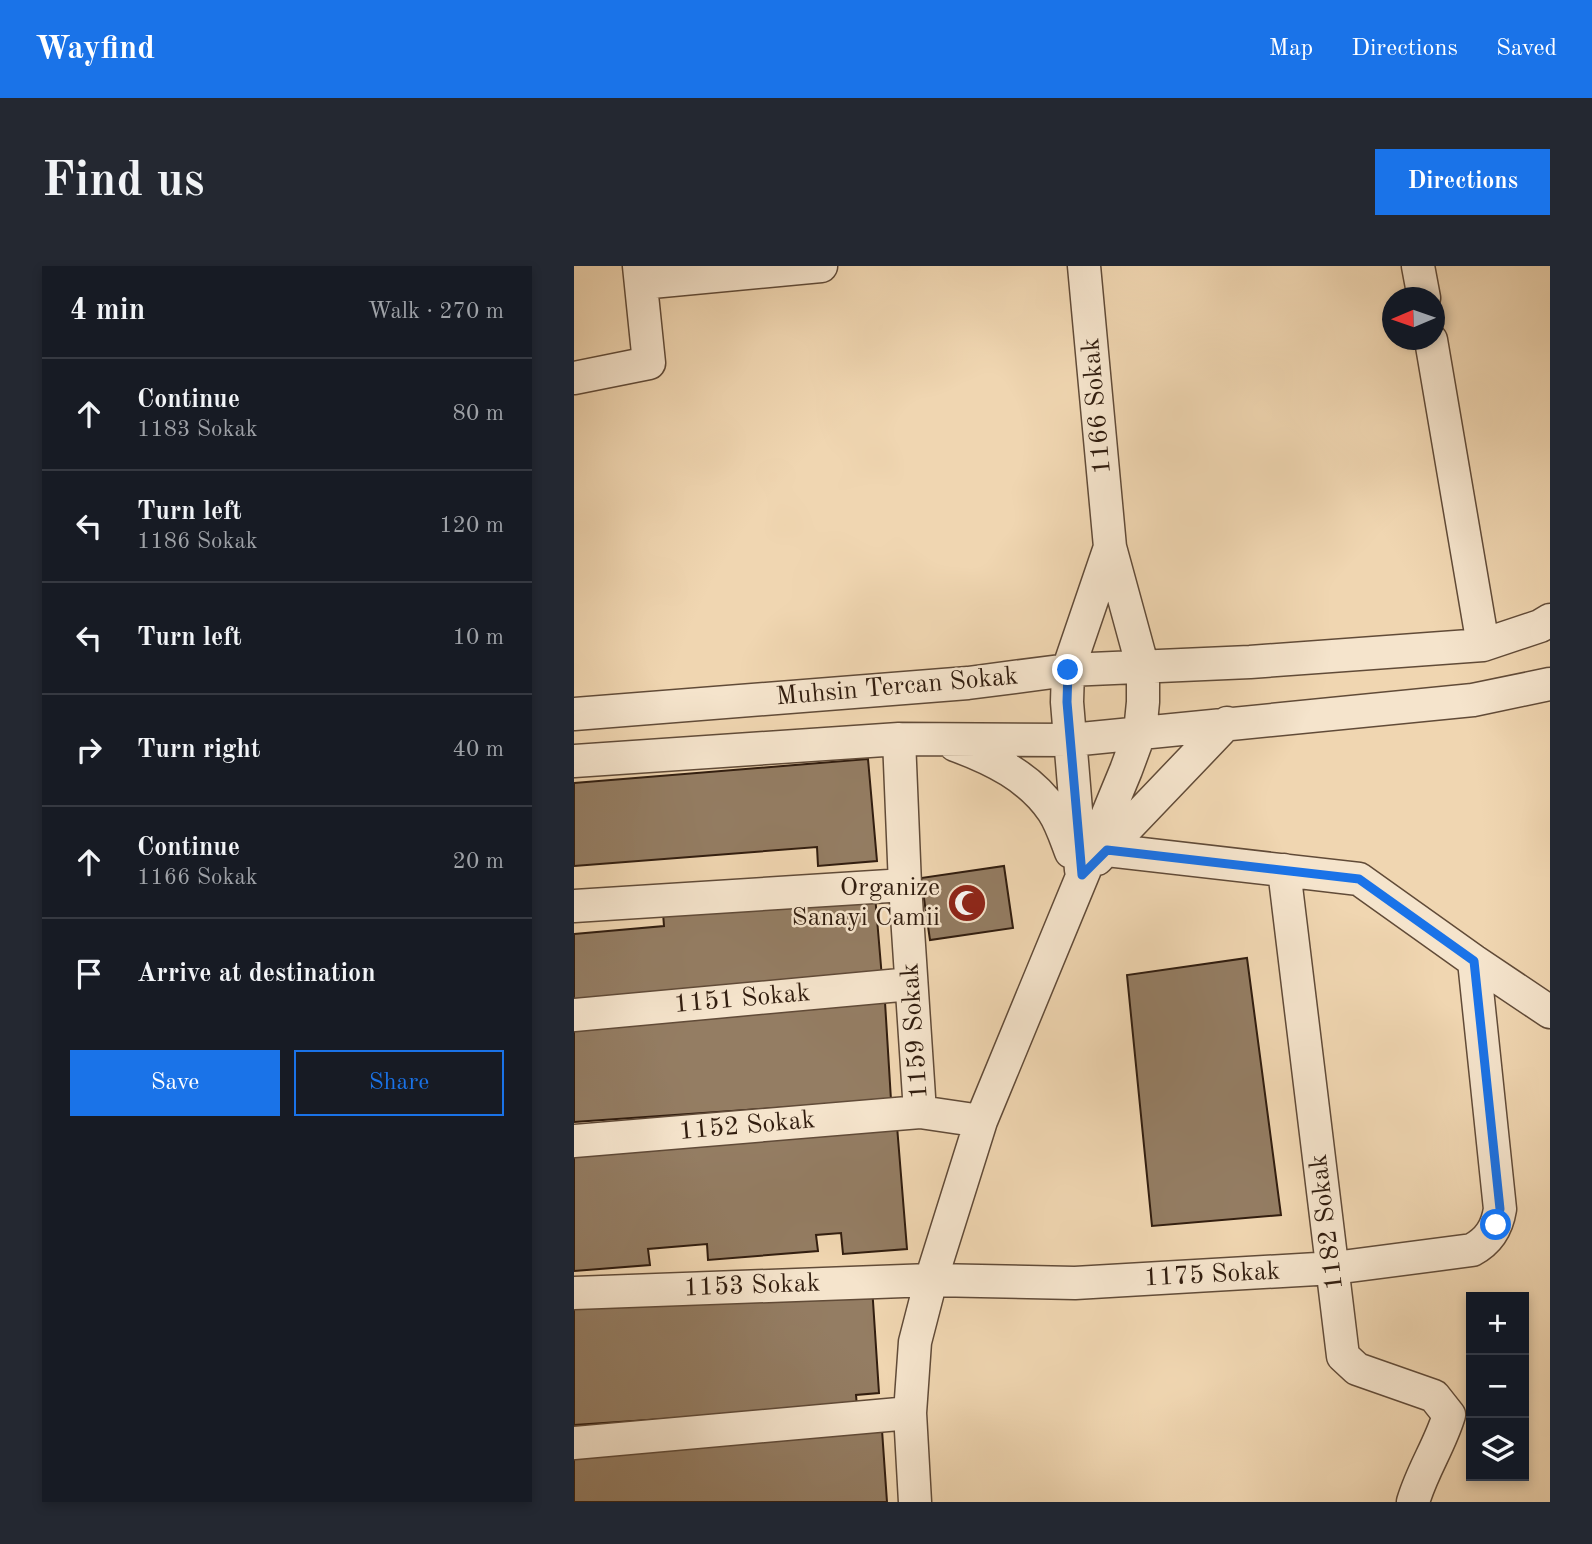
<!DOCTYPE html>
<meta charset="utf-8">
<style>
body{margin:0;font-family:"Old Standard TT",serif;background:#242831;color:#f1f3f6}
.controls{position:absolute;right:21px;bottom:21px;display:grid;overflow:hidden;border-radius:0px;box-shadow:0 4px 10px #0003}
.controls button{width:63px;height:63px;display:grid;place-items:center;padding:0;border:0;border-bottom:2px solid #363941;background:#171b24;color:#f1f3f6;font:35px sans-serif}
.compass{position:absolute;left:808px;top:21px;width:63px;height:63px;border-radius:50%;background:#171b24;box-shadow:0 4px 10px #0003;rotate:268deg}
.stop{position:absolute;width:21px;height:21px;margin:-16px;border:5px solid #1a73e8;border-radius:50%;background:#fff}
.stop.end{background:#1a73e8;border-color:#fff;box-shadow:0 2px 7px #0008}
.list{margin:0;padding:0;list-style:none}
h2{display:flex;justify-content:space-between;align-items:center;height:91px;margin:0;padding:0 28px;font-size:30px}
h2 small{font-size:23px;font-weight:400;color:#9ea1a6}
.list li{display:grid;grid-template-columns:46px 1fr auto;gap:21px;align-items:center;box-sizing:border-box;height:112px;padding:0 28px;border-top:2px solid #363941}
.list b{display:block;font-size:26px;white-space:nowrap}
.list p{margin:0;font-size:23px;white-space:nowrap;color:#9ea1a6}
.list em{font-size:23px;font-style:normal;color:#9ea1a6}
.actions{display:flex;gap:14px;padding:21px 28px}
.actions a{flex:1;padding:16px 0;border:2px solid #1a73e8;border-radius:0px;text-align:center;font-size:24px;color:#1a73e8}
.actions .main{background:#1a73e8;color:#fff}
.icon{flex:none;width:38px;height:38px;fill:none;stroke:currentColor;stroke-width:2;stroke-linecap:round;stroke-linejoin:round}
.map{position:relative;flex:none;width:976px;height:1236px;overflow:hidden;border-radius:0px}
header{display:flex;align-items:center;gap:42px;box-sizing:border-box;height:98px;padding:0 35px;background:#1a73e8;color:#fff}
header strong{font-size:33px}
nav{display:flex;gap:38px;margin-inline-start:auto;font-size:24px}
.intro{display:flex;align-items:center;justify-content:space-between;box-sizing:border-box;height:168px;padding:0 42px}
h1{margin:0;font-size:49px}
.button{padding:18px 32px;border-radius:0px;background:#1a73e8;color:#fff;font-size:24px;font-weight:700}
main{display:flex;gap:42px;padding:0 42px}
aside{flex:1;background:#171b24;border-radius:0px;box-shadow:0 4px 10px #0003}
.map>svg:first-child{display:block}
</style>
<header>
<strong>Wayfind</strong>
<nav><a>Map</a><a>Directions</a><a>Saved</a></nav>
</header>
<div class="intro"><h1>Find us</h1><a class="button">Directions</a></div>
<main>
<aside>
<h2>4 min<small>Walk · 270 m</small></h2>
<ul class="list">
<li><svg class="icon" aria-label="ahead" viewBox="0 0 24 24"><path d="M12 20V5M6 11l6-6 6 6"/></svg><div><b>Continue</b><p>1183 Sokak</p></div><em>80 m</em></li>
<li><svg class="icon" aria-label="left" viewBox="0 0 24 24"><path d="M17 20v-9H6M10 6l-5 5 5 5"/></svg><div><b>Turn left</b><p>1186 Sokak</p></div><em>120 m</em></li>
<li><svg class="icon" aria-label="left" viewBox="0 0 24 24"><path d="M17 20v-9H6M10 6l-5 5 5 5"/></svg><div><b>Turn left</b></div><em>10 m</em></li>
<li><svg class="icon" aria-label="right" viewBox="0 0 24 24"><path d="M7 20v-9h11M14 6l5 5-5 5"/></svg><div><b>Turn right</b></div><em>40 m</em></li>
<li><svg class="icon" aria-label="ahead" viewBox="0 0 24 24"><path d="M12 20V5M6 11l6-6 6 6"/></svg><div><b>Continue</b><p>1166 Sokak</p></div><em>20 m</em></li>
<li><svg class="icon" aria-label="arrive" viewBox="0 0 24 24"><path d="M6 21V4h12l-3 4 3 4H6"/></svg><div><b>Arrive at destination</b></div></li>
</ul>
<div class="actions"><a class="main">Save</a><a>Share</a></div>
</aside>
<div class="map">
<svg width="976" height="1236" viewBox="0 0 976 1236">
<rect width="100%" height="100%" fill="#f0d6b1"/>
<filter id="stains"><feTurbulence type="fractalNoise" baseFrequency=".00286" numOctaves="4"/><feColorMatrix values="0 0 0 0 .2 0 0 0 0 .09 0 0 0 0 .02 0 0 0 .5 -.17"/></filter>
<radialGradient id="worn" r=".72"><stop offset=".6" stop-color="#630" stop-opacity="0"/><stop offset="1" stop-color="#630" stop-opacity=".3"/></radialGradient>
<!-- building -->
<path fill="#947d63" stroke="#311d0f" stroke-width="2" d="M294,493L303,595L244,600L243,581L0,600V517Z
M430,600L439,662L356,674L347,612Z
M301,629L308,712L0,738V668L90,660L89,647Z
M673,692L707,949L578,960L553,709Z
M311,736L317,834L0,856V757Z
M323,860L333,983L269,988L267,967L242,969L244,985L134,994L133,978L74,983L76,999L0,1005V888Z
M298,1020L305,1127L282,1129L283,1140L0,1159V1040Z
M308,1164L313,1236H0V1184Z"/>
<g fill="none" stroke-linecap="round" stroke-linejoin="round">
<!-- minor casing -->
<g stroke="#614b38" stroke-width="35">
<path id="minor" d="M844,0L850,32
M67,17L247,0
M857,74L909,379
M0,112L75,97L65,0
M0,448L394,417L494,404L676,396L909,379L966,360L976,354
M325,473L331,619L346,846
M381,479C419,493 456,511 479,545C487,557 492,573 497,586
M0,495L325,473L497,474L899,434L976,418
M533,584L785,613L900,695L976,746
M523,593L653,457
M507,604L493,436L494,404L536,281
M710,604L769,1090L783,1103L860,1130L875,1149C866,1179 848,1205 839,1236
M0,640L331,619
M0,749L337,718
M0,875L346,846L407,855
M0,1027L357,1014L501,1017L760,1002L898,984C915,975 923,962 926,943L900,695
M0,1177L336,1147
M341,1236L336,1147L341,1076L357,1014L407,855L552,504L566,466L569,436V402L536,281L510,0"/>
</g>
<!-- minor -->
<use href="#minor" stroke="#f5e4cc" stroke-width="32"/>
</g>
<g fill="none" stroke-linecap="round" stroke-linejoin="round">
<!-- route -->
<path stroke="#1a73e8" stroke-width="9" d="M494,404L493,436L508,609L533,584L785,613L900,695L926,943L922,959"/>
</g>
<!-- icons -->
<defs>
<g id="mosque-disc" transform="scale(2.0125)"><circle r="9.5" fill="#8f2418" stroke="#f5e4cc"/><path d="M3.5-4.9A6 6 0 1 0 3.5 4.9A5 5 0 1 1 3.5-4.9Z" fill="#fff"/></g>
</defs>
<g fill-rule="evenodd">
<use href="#mosque-disc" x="393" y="637"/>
</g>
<g text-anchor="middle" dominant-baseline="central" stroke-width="5" stroke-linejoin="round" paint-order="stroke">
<!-- street labels -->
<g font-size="26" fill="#311d0f" stroke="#f5e4cc">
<text transform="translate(523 140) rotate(-95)">1166 Sokak</text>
<text transform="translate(323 421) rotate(-5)">Muhsin Tercan Sokak</text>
<text transform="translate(168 733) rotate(-5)">1151 Sokak</text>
<text transform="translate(341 765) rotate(-94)">1159 Sokak</text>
<text transform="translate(173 860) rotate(-5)">1152 Sokak</text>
<text transform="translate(753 956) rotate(-97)">1182 Sokak</text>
<text transform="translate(638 1009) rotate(-3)">1175 Sokak</text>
<text transform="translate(178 1020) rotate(-2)">1153 Sokak</text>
</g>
<!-- poi labels -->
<g font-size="26" fill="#311d0f" stroke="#f5e4cc" text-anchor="end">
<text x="366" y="622">Organize<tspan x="366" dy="30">Sanayi Camii</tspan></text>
</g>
</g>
<rect width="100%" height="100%" filter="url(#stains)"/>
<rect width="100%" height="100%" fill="url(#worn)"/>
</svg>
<div class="controls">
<button>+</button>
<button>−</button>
<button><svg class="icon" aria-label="layers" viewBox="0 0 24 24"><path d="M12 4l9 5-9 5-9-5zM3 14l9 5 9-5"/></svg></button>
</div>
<svg class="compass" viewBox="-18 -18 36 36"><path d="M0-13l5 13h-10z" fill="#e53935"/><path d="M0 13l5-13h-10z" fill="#9ea1a6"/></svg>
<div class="stop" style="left:922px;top:959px"></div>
<div class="stop end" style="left:494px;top:404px"></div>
</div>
</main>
